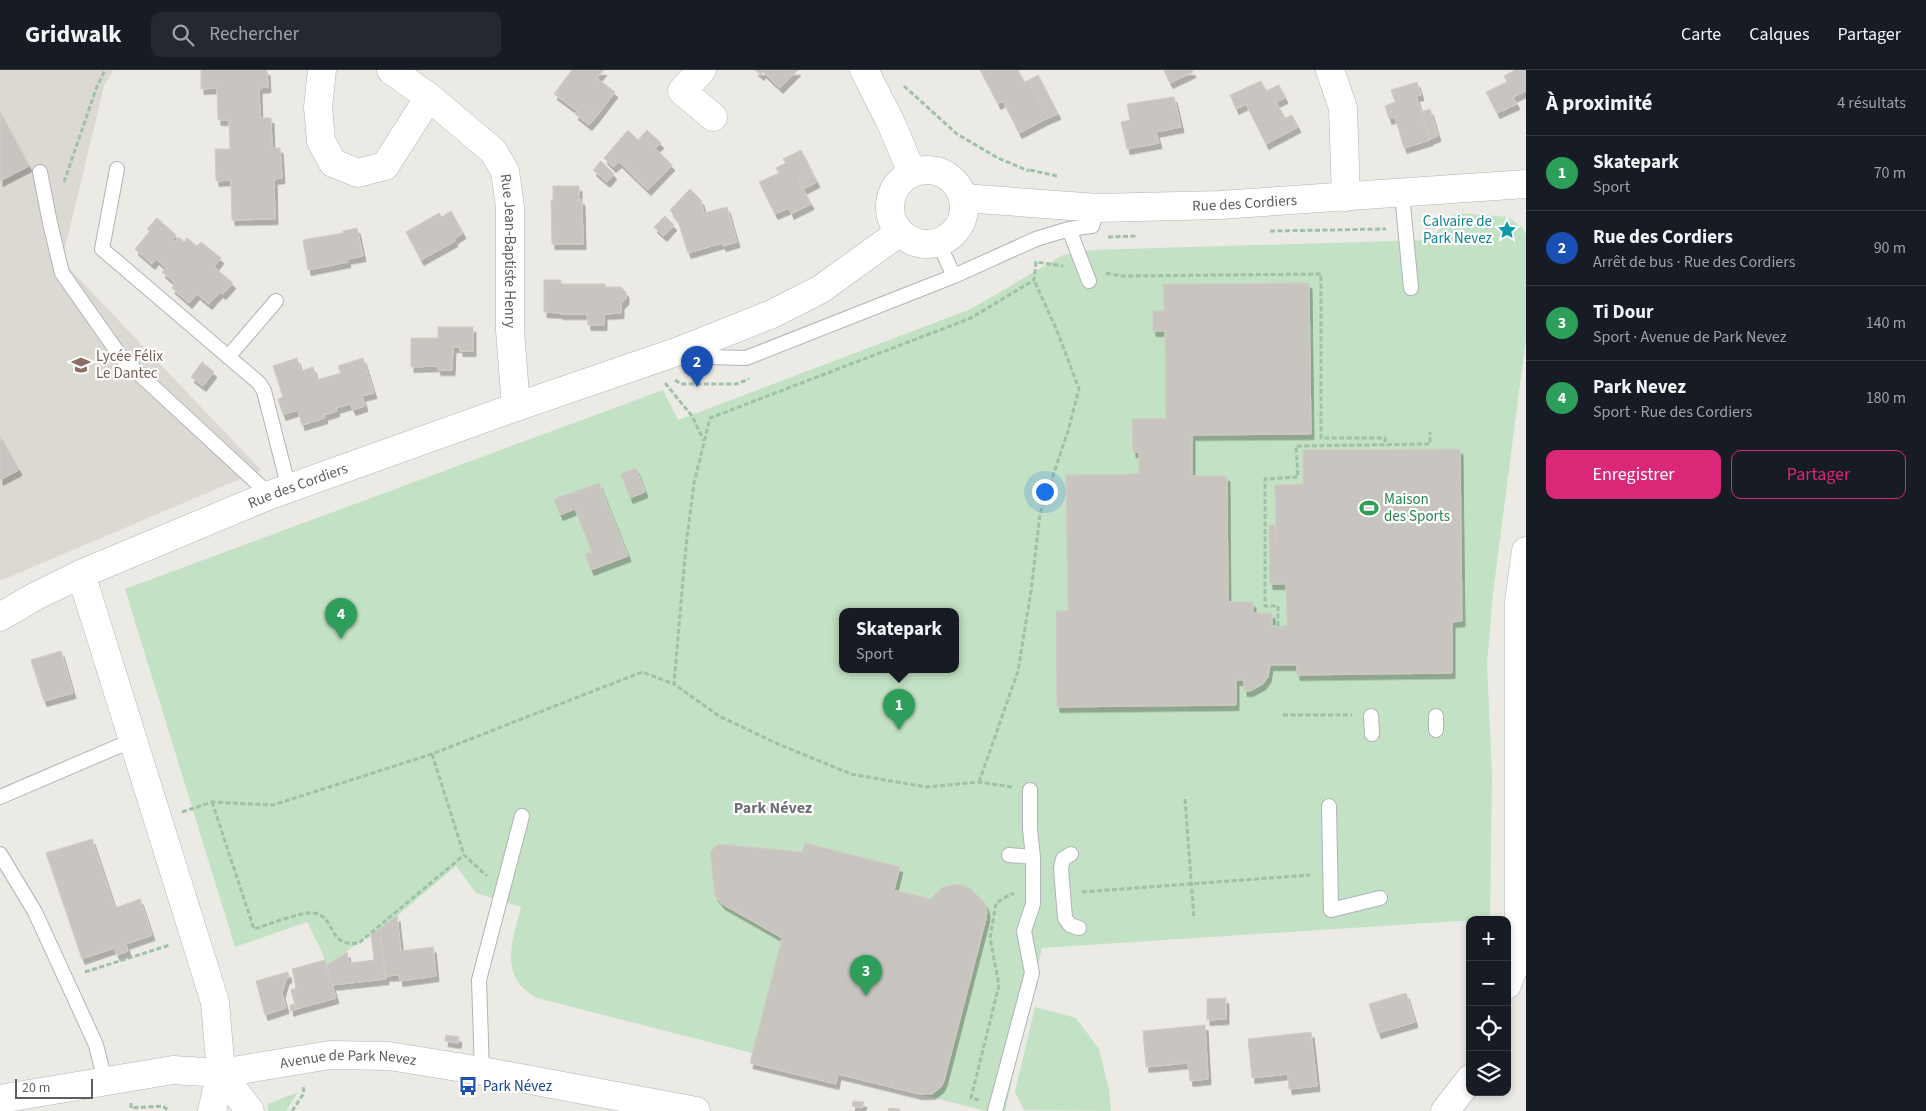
<!DOCTYPE html>
<html lang="fr">
<meta charset="utf-8">
<style>
body{margin:0;font-family:"Source Sans 3",sans-serif;background:#242831;color:#f1f3f6}
.controls{position:absolute;right:15px;bottom:15px;display:grid;overflow:hidden;border-radius:10px;box-shadow:0 2px 8px #0003}
.controls button{width:45px;height:45px;display:grid;place-items:center;padding:0;border:0;border-bottom:1px solid #363941;background:#171b24;color:#f1f3f6;font:25px sans-serif}
.scale{position:absolute;left:15px;bottom:12px;width:78px;box-sizing:border-box;padding-left:5px;border:2px solid #5c5e62;border-top:0;font-size:14px;line-height:18px;white-space:nowrap;color:#5c5e62;-webkit-text-stroke:4px #fff;paint-order:stroke}
.you{position:absolute;left:1044px;top:421px;width:18px;height:18px;margin:-12px;border:4px solid #fff;border-radius:50%;background:#1a73e8;box-shadow:0 0 0 8px #1a73e833}
.badge{display:grid;place-items:center;width:32px;height:32px;border-radius:50%;background:#db2777;color:#fff;font-size:16px;font-weight:700}
.pin{position:absolute;translate:-50% -41px;filter:drop-shadow(0 1px 2px #0008)}
.pin::after{content:'';position:absolute;top:26px;width:18px;height:15px;background:inherit;clip-path:polygon(0 0,100% 0,50% 100%)}
.popup{position:absolute;left:839px;top:538px;width:120px;height:65px;box-sizing:border-box;display:grid;place-content:center;border-radius:10px;background:#171b24;filter:drop-shadow(0 1px 4px #0005);font-size:16px;white-space:nowrap;color:#9ea1a6}
.popup b{font-size:19px;color:#f1f3f6}
.popup::after{content:'';position:absolute;left:50%;top:100%;margin-left:-10px;border:10px solid transparent;border-top-color:#171b24}
.list{margin:0;padding:0;list-style:none}
h2{display:flex;justify-content:space-between;align-items:center;height:65px;margin:0;padding:0 20px;font-size:21px}
h2 small{font-size:16px;font-weight:400;color:#9ea1a6}
.list li{display:grid;grid-template-columns:32px 1fr auto;gap:15px;align-items:center;box-sizing:border-box;height:75px;padding:0 20px;border-top:1px solid #363941}
.list b{display:block;font-size:19px;white-space:nowrap}
.list p{margin:0;font-size:16px;white-space:nowrap;color:#9ea1a6}
.list em{font-size:16px;font-style:normal;color:#9ea1a6}
.actions{display:flex;gap:10px;padding:15px 20px}
.actions a{flex:1;padding:11px 0;border:1px solid #db2777;border-radius:10px;text-align:center;font-size:18px;color:#db2777}
.actions .main{background:#db2777;color:#fff}
.icon{flex:none;width:28px;height:28px;fill:none;stroke:currentColor;stroke-width:2;stroke-linecap:round;stroke-linejoin:round}
.map{position:relative;flex:none;width:1526px;height:1041px;overflow:hidden}
header{display:flex;align-items:center;gap:30px;box-sizing:border-box;height:70px;padding:0 25px;background:#171b24;border-bottom:1px solid #363941}
header strong{font-size:24px}
nav{display:flex;gap:28px;margin-inline-start:auto;font-size:18px}
.search{width:350px;height:45px;background:#242831;display:flex;align-items:center;gap:12px;box-sizing:border-box;padding:0 18px;border-radius:10px;color:#9ea1a6;font-size:19px}
main{display:flex}
aside{flex:1;background:#171b24}
.map>svg:first-child{display:block}
</style>
<header>
<strong>Gridwalk</strong>
<div class="search"><svg class="icon" aria-label="search" viewBox="0 0 24 24"><circle cx="10" cy="10" r="6"/><path d="M15 15l6 6"/></svg>Rechercher</div>
<nav><a>Carte</a><a>Calques</a><a>Partager</a></nav>
</header>
<main>
<div class="map">
<svg width="1526" height="1041" viewBox="0 0 1526 1041">
<defs>
<filter id="shadow"><feDropShadow dx="3" dy="5.5" stdDeviation="0" flood-color="#0004"/></filter>
</defs>
<rect width="100%" height="100%" fill="#eceae4"/>
<!-- education -->
<path fill="#dcd9d2" d="M0,0H113L104,16L62,191L261,400L0,511Z"/>
<!-- green -->
<path fill="#c3e1c4" fill-rule="evenodd" d="M1458,143L1508,147L1523,158L1526,165V268L1493,523L1487,595L1492,705L1490,849L1042,878L1005,1041H986L839,1004L836,1014L752,983L537,928C498,906 512,873 521,837L476,823L456,796L397,846L326,896L322,882L307,852L235,877L125,519L663,320L678,350L971,239L1063,185L1092,180L1426,170L1440,159L1442,151ZM843,541H955V599H843Z
M1035,937L1076,948L1099,979L1109,1019L1111,1041L1024,1040L1015,1022Z
M298,1022L286,1041H268V1034Z"/>
<!-- building -->
<path fill="#c8c5c0" stroke="#d0ccc3" filter="url(#shadow)" d="M201,0H267L268,17L259,18L260,48H271L272,78H280L282,108L274,109L275,149L232,150L231,110L216,111L215,79H230L229,50H218L217,18L201,19Z
M572,0H604L597,8L615,22L596,47L581,36L577,41L554,24Z
M755,0H798L780,18L763,2L761,5Z
M980,0H1018L1024,12L1029,10L1048,48L1019,63L1003,31L998,34Z
M1166,0H1192L1193,2L1170,13L1164,1Z
M1515,0H1526V21L1513,27L1517,34L1497,43L1486,22L1507,12L1504,6Z
M1038,5L1058,44L1048,48L1029,10Z
M1261,11L1266,21L1279,15L1285,28L1276,32L1285,48L1292,45L1298,57L1266,74L1246,34L1236,39L1230,25Z
M1417,12L1421,25L1416,26L1430,70L1404,78L1395,47L1389,49L1385,36L1395,32L1391,20Z
M1174,27L1181,57L1156,62L1159,73L1127,79L1121,52L1130,50L1127,34Z
M581,36L596,47L589,55L575,44Z
M1430,39L1438,66L1430,69L1421,42Z
M0,42L29,96L0,111Z
M628,60L638,70L647,60L661,73L655,78L672,95L648,120L619,92L613,97L604,88Z
M801,80L812,102L798,109L811,134L791,144L789,138L775,144L759,112L779,103L776,98L786,93L783,89Z
M601,91L614,104L607,112L593,100Z
M812,102L817,112L803,119L798,109Z
M553,116H579V129L582,130L583,174H552L551,130H553Z
M690,119L701,130L704,143L727,137L737,172L723,176L722,173L688,183L678,151L670,140Z
M451,141L463,163L454,169L455,171L421,190L406,162L439,143L442,147Z
M665,146L674,155L664,166L654,157Z
M157,148L176,165L172,170L175,172L179,167L184,172L187,168L197,176L201,172L221,188L214,197L233,213L223,224L220,222L209,234L197,224L189,233L172,218L175,213L162,202L166,198L156,189L152,194L135,179L150,161L147,159Z
M357,158L363,186L347,189L348,192L308,200L303,170L343,163V161Z
M544,210H561V214H605V217H621L626,222V229L621,234V243L604,244V255H588L587,244H560V243L544,242Z
M1309,213L1311,364L1192,365V406H1227L1228,532H1253V543H1272V556H1287L1286,514H1270L1269,470H1276L1275,415L1303,414V380L1460,379L1462,551L1452,552V603L1297,605V595H1270L1268,607L1263,614L1250,621H1244V610H1236V635L1057,637L1056,541H1068L1066,405L1139,404V382H1133L1132,349L1166,348L1165,261H1153V241H1164L1163,214Z
M438,257H473V281H460V277H453L452,300H438L437,296L411,297V268H438Z
M297,288L301,301L313,297L317,310L341,303L338,296L363,288L374,323L362,326L365,336L353,340L350,334L336,338L337,341L324,345L325,348L302,355L298,340L283,345L278,329L283,327L273,296Z
M202,292L214,302L203,316L191,307Z
M0,366L19,400L0,410Z
M636,398L645,422L630,428L621,404Z
M599,413L628,486L591,500L585,484L592,482L575,439L560,445L554,429Z
M1269,455H1276V470H1269Z
M61,581L73,623L44,631L31,590Z
M92,769L115,838L140,829L152,865L126,874L128,881L117,885L114,878L82,889L46,783Z
M805,773L900,797L894,820L930,829L943,817L958,814L971,819L985,833L987,841L986,849L944,1011L941,1017L932,1024H919L838,1004L836,1014L750,993L782,868L722,834L715,825L710,782L718,774L802,782Z
M397,846L401,881L433,877L436,906L400,911L399,905L385,906L380,858Z
M380,858L386,909L332,915L326,896L347,882L349,893L374,890L371,865Z
M325,890L336,928L296,939L291,920L296,918L292,899Z
M288,902L289,907L286,909L282,923L286,938L265,945L256,911Z
M1406,923L1415,952L1378,963L1369,934Z
M1226,928V949L1207,950V929Z
M295,934L296,939L291,941L290,935Z
M1205,955L1208,1009L1190,1011L1188,993L1146,997L1143,961Z
M1311,962L1317,1016L1289,1019L1288,1004L1252,1008L1248,969Z
M446,965L459,967L458,973L445,971Z
M853,1031L864,1032L862,1038L852,1036Z
M889,1038L900,1039V1041H888Z"/>
<g fill="none" stroke-linecap="round" stroke-linejoin="round">
<!-- lane casing -->
<g stroke="#b1b3b7" stroke-width="16">
<path id="lane" d="M117,99L102,179L259,313L264,321L289,419
M40,102L50,153L62,203L121,287L270,425
M1402,124L1411,218
M1069,159L1089,211
M938,172L954,206
M687,283L708,287L746,288L954,206L1036,169L1069,159L1092,156L1098,138
M228,287L276,231
M1371,646L1372,664
M1436,646V660
M0,727L133,670
M1329,736L1331,840L1380,828
M0,784L35,842L96,975L105,1011
M1071,784L1063,789L1061,798L1065,848L1070,855L1079,858
M1009,785L1033,787
M482,1001L479,910L522,746
M995,1041L1032,903L1024,861L1033,834V787L1030,759V720"/>
</g>
<!-- street casing -->
<g stroke="#b1b3b7" stroke-width="29">
<g id="street">
<path d="M322,0L318,37L321,71L333,93L358,103L385,96L429,27"/>
<path id="s1" d="M391,0L429,27L493,81L505,101L510,137V260L516,337"/>
<path d="M702,0L682,21L713,47"/>
<path d="M864,0L891,53L912,103"/>
<path d="M1330,0L1343,38L1346,127"/>
<circle cx="927" cy="137" r="37"/>
<path id="s2" d="M963,128L1098,138L1220,135L1526,114"/>
<path d="M81,504L215,932L221,1003L250,1041"/>
<path id="s3" d="M0,547L36,526L81,504L270,425L516,337L679,281L772,244L821,219L900,162"/>
<path d="M212,1041L221,1003"/>
</g>
</g>
<!-- secondary casing -->
<g stroke="#b0b2b7" stroke-width="29">
<g id="secondary">
<path d="M1507,915L1516,892L1519,869V531L1526,481"/>
<path id="s4" d="M0,1029L173,1000L221,1003L330,985L389,986L482,1001L696,1041"/>
<path d="M1445,1041L1470,1009"/>
</g>
</g>
<!-- path -->
<path stroke="#9dc1a9" stroke-width="3" stroke-dasharray="5 2.5" stroke-linecap="butt" d="M904,16L957,64L998,88L1029,101
M1030,100L1057,106
M64,112L96,19L105,0
M1425,157H1433L1441,147
M1270,161L1386,159
M1108,167L1136,166
M1106,203L1122,206L1321,204V368H1385V375
M675,310L681,314H736L749,309
M665,313L692,346L704,371
M1278,556V536H1265V409L1298,407L1296,376L1430,374V362
M1283,645H1352
M432,684L464,785L487,806
M979,712L1018,601L1031,521L1040,444L1068,361L1079,319L1058,263L1034,210
M1012,717L979,712L926,717L851,704L778,674L719,646L674,614L686,476L694,413L710,348L971,248L1034,210L1036,192L1063,196
M1185,729L1194,849
M212,732L254,859C267,855 302,841 314,843C337,847 326,877 359,873L464,785
M182,742L212,732L273,735L432,684L642,602L674,614
M1082,822L1310,805
M85,902L170,875
M979,1030L971,1028L999,915L990,868L996,833L1011,824H1014
M131,1033V1038L163,1036L169,1041
M292,1041L304,1023L303,1016"/>
<!-- lane -->
<use href="#lane" stroke="#fff" stroke-width="14"/>
<!-- street -->
<use href="#street" stroke="#fff" stroke-width="28"/>
<!-- secondary -->
<use href="#secondary" stroke="#fff" stroke-width="28"/>
</g>
<!-- icons -->
<defs>
<g id="sight-bare" transform="scale(1.5)"><path d="M0-6L1.8-2.2L6-1.7L2.9 1.2L3.7 5.4L0 3.3L-3.7 5.4L-2.9 1.2L-6-1.7L-1.8-2.2Z" fill="#0f9aa8" stroke="#fff" stroke-width="2.5" paint-order="stroke"/></g>
<g id="school-bare" transform="scale(1.5)"><path d="M0-5L7-2L0 1L-7-2ZM-4 1L0 2.5L4 1V4Q0 6-4 4Z" fill="#8d6e63" stroke="#fff" stroke-width="2.5" paint-order="stroke"/></g>
<g id="stadium-bare" transform="scale(1.5)"><path d="M0-5a6.5 5 0 1 0 0 10a6.5 5 0 1 0 0-10ZM-3.5-1.8h7v3.6h-7Z" fill="#2e9e5b" stroke="#fff" stroke-width="2.5" paint-order="stroke"/></g>
<g id="bus-bare" transform="scale(1.5)"><path d="M-5-6H5V4H4V6H2V4H-2V6H-4V4H-5ZM-3.5-4V0h7V-4ZM-3.5 1.2v1.5H-2V1.2ZM2 1.2v1.5H3.5V1.2Z" fill="#1a4fb4" stroke="#fff" stroke-width="2.5" paint-order="stroke"/></g>
</defs>
<g fill-rule="evenodd">
<use href="#sight-bare" x="1507" y="160"/>
<use href="#school-bare" x="81" y="295"/>
<use href="#stadium-bare" x="1369" y="438"/>
<use href="#bus-bare" x="468" y="1016"/>
</g>
<g text-anchor="middle" dominant-baseline="central" stroke-width="4.5" stroke-linejoin="round" paint-order="stroke">
<!-- street labels -->
<g font-size="15" fill="#5c5e62" stroke="#fff">
<text stroke="none"><textPath href="#s2" startOffset="282">Rue des Cordiers</textPath></text>
<text stroke="none"><textPath href="#s1" startOffset="234">Rue Jean-Baptiste Henry</textPath></text>
<text stroke="none"><textPath href="#s3" startOffset="326">Rue des Cordiers</textPath></text>
<text stroke="none"><textPath href="#s4" startOffset="352">Avenue de Park Nevez</textPath></text>
</g>
<!-- culture labels -->
<g font-size="15" fill="#0d838f" stroke="#fff" text-anchor="end">
<text x="1492" y="151">Calvaire de<tspan x="1492" dy="17">Park Nevez</tspan></text>
</g>
<!-- education labels -->
<g font-size="15" fill="#785e54" stroke="#fff" text-anchor="start">
<text x="96" y="286">Lycée Félix<tspan x="96" dy="17">Le Dantec</tspan></text>
</g>
<!-- leisure labels -->
<g font-size="15" fill="#27864d" stroke="#fff" text-anchor="start">
<text x="1384" y="429">Maison<tspan x="1384" dy="17">des Sports</tspan></text>
</g>
<!-- transit labels -->
<g font-size="15" fill="#164399" stroke="#fff" text-anchor="start">
<text x="483" y="1016">Park Névez</text>
</g>
<!-- neighbourhood labels -->
<g font-size="16" font-weight="bold" fill="#6d7074" stroke="#fff">
<text x="773" y="738">Park Névez</text>
</g>
</g>
</svg>
<div class="controls">
<button>+</button>
<button>−</button>
<button><svg class="icon" aria-label="locate" viewBox="0 0 24 24"><circle cx="12" cy="12" r="6"/><path d="M12 2v4M12 18v4M2 12h4M18 12h4"/></svg></button>
<button><svg class="icon" aria-label="layers" viewBox="0 0 24 24"><path d="M12 4l9 5-9 5-9-5zM3 14l9 5 9-5"/></svg></button>
</div>
<div class="scale">20 m</div>
<div class="you"></div>
<div class="pin badge" style="left:899px;top:660px;background:#2e9e5b">1</div>
<div class="popup"><b>Skatepark</b>Sport</div>
<div class="pin badge" style="left:697px;top:317px;background:#1a4fb4">2</div>
<div class="pin badge" style="left:866px;top:926px;background:#2e9e5b">3</div>
<div class="pin badge" style="left:341px;top:569px;background:#2e9e5b">4</div>
</div>
<aside>
<h2>À proximité<small>4 résultats</small></h2>
<ul class="list">
<li><span class="badge" style="background:#2e9e5b">1</span><div><b>Skatepark</b><p>Sport</p></div><em>70 m</em></li>
<li><span class="badge" style="background:#1a4fb4">2</span><div><b>Rue des Cordiers</b><p>Arrêt de bus · Rue des Cordiers</p></div><em>90 m</em></li>
<li><span class="badge" style="background:#2e9e5b">3</span><div><b>Ti Dour</b><p>Sport · Avenue de Park Nevez</p></div><em>140 m</em></li>
<li><span class="badge" style="background:#2e9e5b">4</span><div><b>Park Nevez</b><p>Sport · Rue des Cordiers</p></div><em>180 m</em></li>
</ul>
<div class="actions"><a class="main">Enregistrer</a><a>Partager</a></div>
</aside>
</main>
